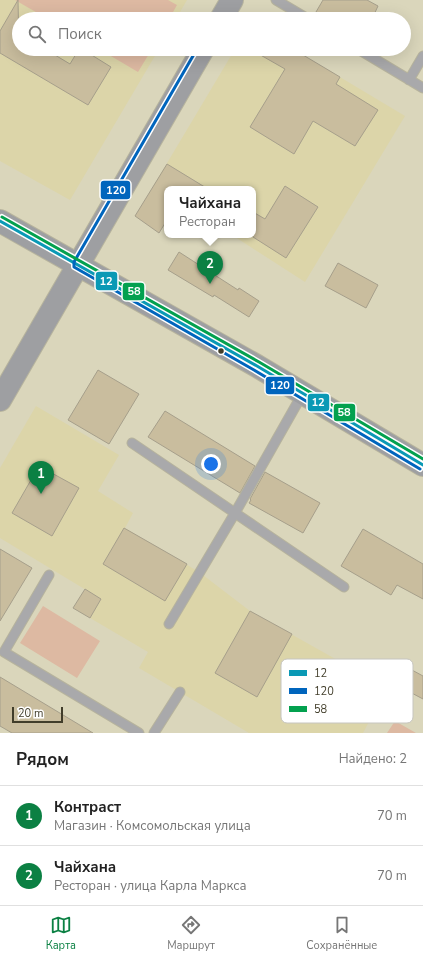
<!DOCTYPE html>
<html lang="ru">
<meta charset="utf-8">
<style>
body{margin:0;font-family:"Nunito Sans",sans-serif;background:#f2f2f2;color:#222}
.scale{position:absolute;left:12px;bottom:10px;width:51px;box-sizing:border-box;padding-left:4px;border:2px solid #413d2a;border-top:0;font-size:11px;line-height:14px;white-space:nowrap;color:#413d2a;-webkit-text-stroke:3px #fff;paint-order:stroke}
.you{position:absolute;left:211px;top:464px;width:14px;height:14px;margin:-10px;border:3px solid #fff;border-radius:50%;background:#1a73e8;box-shadow:0 0 0 6px #1a73e833}
.badge{display:grid;place-items:center;width:26px;height:26px;border-radius:50%;background:#0b8043;color:#fff;font-size:13px;font-weight:700}
.pin{position:absolute;translate:-50% -33px;filter:drop-shadow(0 1px 2px #0008)}
.pin::after{content:'';position:absolute;top:21px;width:14px;height:12px;background:inherit;clip-path:polygon(0 0,100% 0,50% 100%)}
.popup{position:absolute;left:164px;top:186px;width:92px;height:52px;box-sizing:border-box;display:grid;place-content:center;border-radius:8px;background:#fff;filter:drop-shadow(0 1px 3px #0005);font-size:13px;white-space:nowrap;color:#767676}
.popup b{font-size:15px;color:#222}
.popup::after{content:'';position:absolute;left:50%;top:100%;margin-left:-8px;border:8px solid transparent;border-top-color:#fff}
.list{margin:0;padding:0;list-style:none}
h2{display:flex;justify-content:space-between;align-items:center;height:52px;margin:0;padding:0 16px;font-size:17px}
h2 small{font-size:13px;font-weight:400;color:#767676}
.list li{display:grid;grid-template-columns:26px 1fr auto;gap:12px;align-items:center;box-sizing:border-box;height:60px;padding:0 16px;border-top:1px solid #e0e0e0}
.list b{display:block;font-size:15px;white-space:nowrap}
.list p{margin:0;font-size:13px;white-space:nowrap;color:#767676}
.list em{font-size:13px;font-style:normal;color:#767676}
.icon{flex:none;width:22px;height:22px;fill:none;stroke:currentColor;stroke-width:2;stroke-linecap:round;stroke-linejoin:round}
.map{position:relative;flex:none;width:423px;height:733px;overflow:hidden}
.search{position:absolute;background:#fff;box-shadow:0 4px 16px #0002;left:12px;right:12px;top:12px;height:44px;display:flex;align-items:center;gap:10px;box-sizing:border-box;padding:0 14px;border-radius:22px;color:#767676;font-size:15px}
.sheet{height:172px;background:#fff}
nav{display:flex;justify-content:space-around;align-items:center;box-sizing:border-box;height:56px;border-top:1px solid #e0e0e0;background:#fff;font-size:11px;color:#767676}
nav a{display:grid;justify-items:center;gap:2px}
nav .on{color:#0b8043}
.map>svg:first-child{display:block}
</style>
<div class="map">
<svg width="423" height="733" viewBox="0 0 423 733">
<rect width="100%" height="100%" fill="#dad6bb"/>
<!-- built -->
<path fill="#dcd5a9" d="M0,0H187L176,19H19V49H159L70,200L0,161Z
M235,49H293L405,116L305,282L232,235H253V189H167V193L154,185Z
M36,406L119,455L98,491L133,513L125,528L199,572L250,611L387,688L363,733H249L139,668L148,652L90,618L101,599L0,538V468Z"/>
<!-- green -->
<path fill="#ddb9a2" d="M15,0H168L177,5L169,19H48Z
M99,49H152L138,72Z
M43,606L100,641L77,678L20,643Z
M395,721L416,733H387Z"/>
<!-- building -->
<path fill="#c9bd9e" stroke="#a69f8b" d="M18,0L19,49H45L70,64L79,49H82L111,67L88,105L0,53V31Z
M323,0H367L378,6L372,19H329L316,12Z
M250,49H293L340,77L336,84L378,110L355,146L313,121L294,154L250,127L285,69Z
M167,164L208,189H167V220L159,233L135,216Z
M285,186L318,207L286,258L253,237V212L265,219Z
M179,252L238,290L239,288L259,301L249,317L214,295L213,297L168,270Z
M338,263L378,285L366,308L325,286Z
M98,370L139,394L109,444L68,420Z
M165,411L255,466L240,493L148,437Z
M39,466L79,488L52,536L12,513Z
M265,472L320,503L303,533L249,503L251,500L250,499Z
M124,528L187,564L165,601L103,564Z
M363,529L423,564V599L397,585L391,595L341,566Z
M0,549L32,568L0,621Z
M85,589L101,599L90,618L73,608Z
M250,611L292,634L257,697L215,673Z
M399,663L423,676V699L389,681Z
M0,677L93,733H12L0,726Z"/>
<g fill="none" stroke-linecap="round" stroke-linejoin="round">
<!-- lane casing -->
<g stroke="#b6b39d" stroke-width="11">
<path id="lane" d="M276,0L308,19
M358,49L423,88
M409,80L423,56
M132,443L344,587
M49,575L4,652L139,733
M169,624L235,513L303,393
M154,733L180,692"/>
</g>
<!-- secondary casing -->
<g stroke="#b6b39d" stroke-width="24">
<path id="secondary" d="M221,19L232,0
M0,221L257,366L423,465
M0,400L203,49"/>
</g>
<!-- lane -->
<use href="#lane" stroke="#a9a9ab" stroke-width="9"/>
<!-- secondary -->
<use href="#secondary" stroke="#9e9fa2" stroke-width="22"/>
<!-- bus-1 casing -->
<g stroke="#fff" stroke-width="6">
<path id="bus-1" d="M0,221L257,366L423,465"/>
</g>
<!-- bus-2 casing -->
<g stroke="#fff" stroke-width="6">
<path id="bus-2" d="M197,49L74,262V267L254,370L420,469"/>
</g>
<!-- bus-3 casing -->
<g stroke="#fff" stroke-width="6">
<path id="bus-3" d="M2,217L259,362L423,459"/>
</g>
<!-- bus-1 -->
<use href="#bus-1" stroke="#0a99b5" stroke-width="3"/>
<!-- bus-2 -->
<use href="#bus-2" stroke="#0065bd" stroke-width="3"/>
<!-- bus-3 -->
<use href="#bus-3" stroke="#03a14f" stroke-width="3"/>
</g>
<!-- markers -->
<circle fill="#413d2a" stroke="#fff" stroke-width="1.5" cx="221" cy="351" r="3.5"/>
<!-- legend -->
<rect x="281" y="659" width="132" height="64" rx="6" fill="#fff" stroke="#c6c5bf" stroke-width="1"/>
<rect x="289" y="670" width="18" height="6" fill="#0a99b5"/>
<rect x="289" y="688" width="18" height="6" fill="#0065bd"/>
<rect x="289" y="706" width="18" height="6" fill="#03a14f"/>
<g font-size="11" fill="#413d2a">
<text x="314" y="677">12</text>
<text x="314" y="695">120</text>
<text x="314" y="713">58</text>
</g>
<g stroke="#fff" stroke-width="1.5">
<rect x="100" y="180" width="31" height="20" rx="4" fill="#0065bd"/>
<rect x="95" y="271" width="23" height="20" rx="4" fill="#0a99b5"/>
<rect x="122" y="282" width="23" height="19" rx="4" fill="#03a14f"/>
<rect x="265" y="376" width="30" height="19" rx="4" fill="#0065bd"/>
<rect x="307" y="393" width="23" height="19" rx="4" fill="#0a99b5"/>
<rect x="333" y="403" width="23" height="19" rx="4" fill="#03a14f"/>
</g>
<g font-size="11" text-anchor="middle" font-weight="bold" fill="#fff">
<text x="116" y="194">120</text>
<text x="106" y="285">12</text>
<text x="134" y="295">58</text>
<text x="280" y="389">120</text>
<text x="318" y="406">12</text>
<text x="344" y="416">58</text>
</g>
</svg>
<div class="scale">20 m</div>
<div class="you"></div>
<div class="pin badge" style="left:41px;top:494px">1</div>
<div class="pin badge" style="left:210px;top:284px">2</div>
<div class="popup"><b>Чайхана</b>Ресторан</div>
<div class="search"><svg class="icon" aria-label="search" viewBox="0 0 24 24"><circle cx="10" cy="10" r="6"/><path d="M15 15l6 6"/></svg>Поиск</div>
</div>
<section class="sheet">
<h2>Рядом<small>Найдено: 2</small></h2>
<ul class="list">
<li><span class="badge">1</span><div><b>Контраст</b><p>Магазин · Комсомольская улица</p></div><em>70 m</em></li>
<li><span class="badge">2</span><div><b>Чайхана</b><p>Ресторан · улица Карла Маркса</p></div><em>70 m</em></li>
</ul>
</section>
<nav>
<a class="on"><svg class="icon" aria-label="map" viewBox="0 0 24 24"><path d="M3 6l6-2 6 2 6-2v14l-6 2-6-2-6 2zM9 4v14M15 6v14"/></svg>Карта</a>
<a><svg class="icon" aria-label="directions" viewBox="0 0 24 24"><path d="M12 3l9 9-9 9-9-9zM9 14v-3h6M13 9l2 2-2 2"/></svg>Маршрут</a>
<a><svg class="icon" aria-label="saved" viewBox="0 0 24 24"><path d="M7 4h10v16l-5-4-5 4z"/></svg>Сохранённые</a>
</nav>
